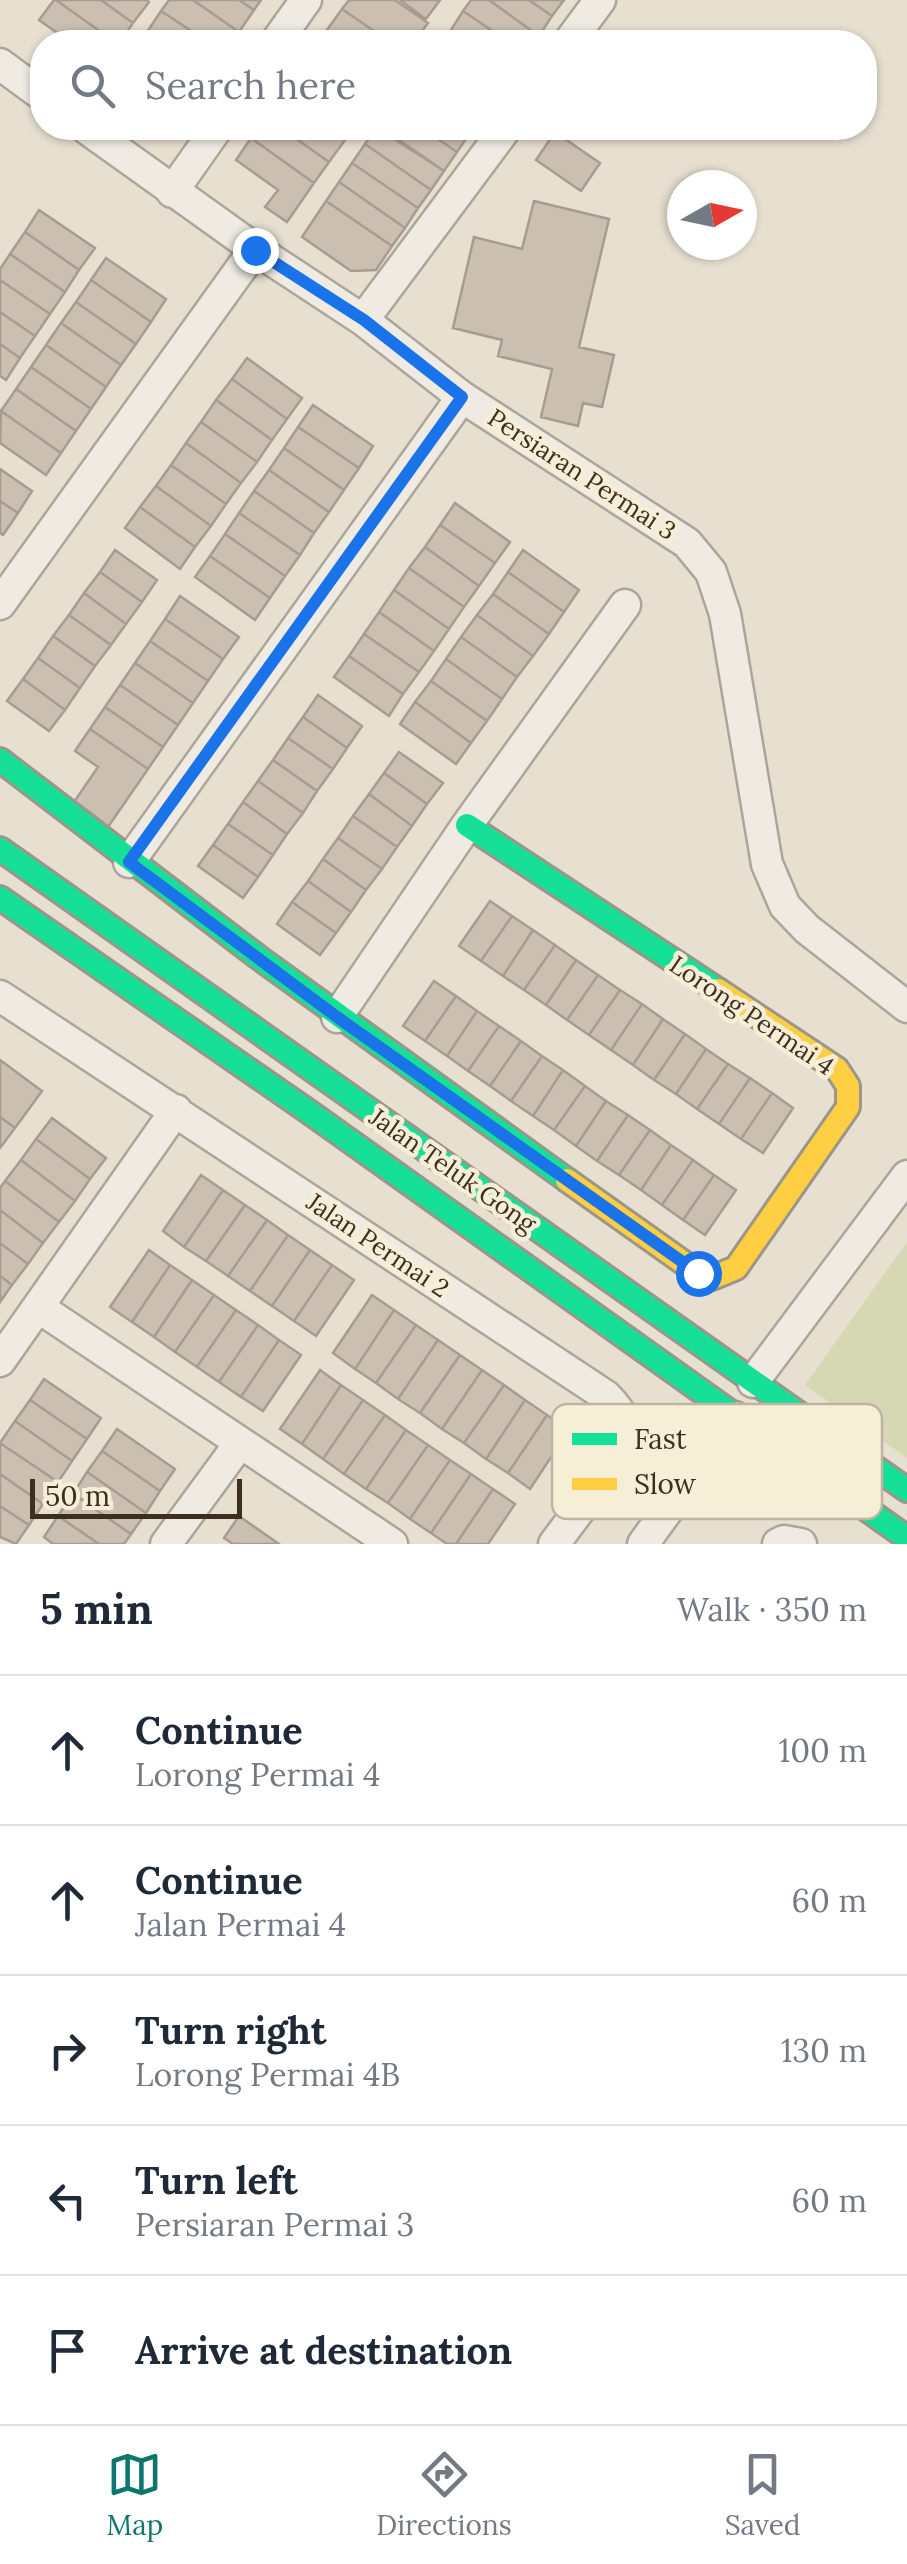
<!DOCTYPE html>
<meta charset="utf-8">
<style>
body{margin:0;font-family:Lora,serif;background:#f2f2f3;color:#1f2937}
.compass{position:absolute;left:667px;top:170px;width:90px;height:90px;border-radius:50%;background:#fff;box-shadow:0 2px 8px #0004;rotate:81deg}
.scale{position:absolute;left:30px;bottom:25px;width:212px;box-sizing:border-box;padding-left:10px;border:5px solid #3d2e20;border-top:0;font-size:28px;line-height:35px;white-space:nowrap;color:#3d2e20;-webkit-text-stroke:8px #f7eed8;paint-order:stroke}
.stop{position:absolute;width:30px;height:30px;margin:-22px;border:8px solid #1a73e8;border-radius:50%;background:#fff}
.stop.end{background:#1a73e8;border-color:#fff;box-shadow:0 2px 10px #0008}
.list{margin:0;padding:0;list-style:none}
h2{display:flex;justify-content:space-between;align-items:center;height:130px;margin:0;padding:0 40px;font-size:42px}
h2 small{font-size:32px;font-weight:400;color:#747a83}
.list li{display:grid;grid-template-columns:65px 1fr auto;gap:30px;align-items:center;box-sizing:border-box;height:150px;padding:0 40px;border-top:2px solid #e0e1e3}
.list b{display:block;font-size:38px;white-space:nowrap}
.list p{margin:0;font-size:32px;white-space:nowrap;color:#747a83}
.list em{font-size:32px;font-style:normal;color:#747a83}
.icon{flex:none;width:55px;height:55px;fill:none;stroke:currentColor;stroke-width:2;stroke-linecap:round;stroke-linejoin:round}
.map{position:relative;flex:none;width:907px;height:1544px;overflow:hidden}
.search{position:absolute;background:#fff;box-shadow:0 2px 8px #0004;left:30px;right:30px;top:30px;height:110px;display:flex;align-items:center;gap:25px;box-sizing:border-box;padding:0 35px;border-radius:40px;color:#747a83;font-size:38px}
.sheet{height:880px;background:#fff}
nav{display:flex;justify-content:space-around;align-items:center;box-sizing:border-box;height:140px;border-top:2px solid #e0e1e3;background:#fff;font-size:28px;color:#747a83}
nav a{display:grid;justify-items:center;gap:5px}
nav .on{color:#0f766e}
.map>svg:first-child{display:block}
</style>
<div class="map">
<svg width="907" height="1544" viewBox="0 0 907 1544">
<rect width="100%" height="100%" fill="#e7e0d1"/>
<!-- green -->
<path fill="#d6d7b3" d="M907,1242V1458L805,1385Z"/>
<!-- building -->
<path fill="#cbbfb2" stroke="#a89c90" stroke-width="2.5" d="M54,0H56L115,42H70L39,20Z
M56,0H101L133,23L120,42H115Z
M101,0H146L149,2L133,23Z
M169,0H193L239,32L232,42H208L161,11Z
M193,0H239L254,10L239,32Z
M239,0H261L254,10Z
M349,0H395L428,23L414,42H390L342,9Z
M400,0H440L426,19Z
M471,0H489L539,36L535,42H509L463,11Z
M489,0H529L552,16L539,36Z
M529,0H564L552,16Z
M342,9L390,42H344L327,30Z
M161,11L208,42H162L147,32Z
M463,11L509,42H469L451,30Z
M327,30L344,42H319Z
M147,32L162,42H140Z
M258,128H281L329,162L314,183L251,138Z
M281,128H327L345,140L329,162Z
M327,128H354L345,140Z
M377,128L444,171L431,190L365,144Z
M382,128H422L457,152L444,171Z
M422,128H462L470,133L457,152Z
M555,132L600,163L581,191L536,160Z
M251,138L314,183L287,222L265,207L278,190L236,160Z
M365,144L431,190L418,208L352,163Z
M352,163L418,208L405,228L339,182Z
M339,182L405,228L392,246L326,201Z
M326,201L392,246L376,270L351,271L302,237Z
M534,201L609,219L579,347L614,355L602,407L583,403L578,426L541,417L552,369L498,356L502,340L453,328L474,237L522,249Z
M39,210L95,248L79,270L25,232Z
M25,232L79,270L65,292L10,254Z
M10,254L65,292L50,314L0,280V269Z
M106,258L166,299L151,322L91,280Z
M0,280L50,314L35,336L0,312Z
M91,280L151,322L136,344L76,302Z
M76,302L136,344L121,365L61,323Z
M0,312L35,336L20,358L0,344Z
M61,323L121,365L106,387L46,345Z
M0,344L20,358L6,380L0,376Z
M46,345L106,387L91,409L31,367Z
M247,358L302,398L287,419L232,379Z
M31,367L91,409L76,431L16,389Z
M232,379L287,419L272,440L216,400Z
M16,389L76,431L61,453L1,411Z
M216,400L272,440L257,462L201,422Z
M313,405L373,446L359,468L298,427Z
M1,411L61,453L46,475L0,443Z
M201,422L257,462L241,483L186,443Z
M298,427L359,468L344,490L284,448Z
M186,443L241,483L226,504L171,465Z
M284,448L344,490L329,512L269,470Z
M171,465L226,504L211,526L156,486Z
M0,469L32,491L18,513L0,501Z
M269,470L329,512L314,533L254,491Z
M156,486L211,526L195,547L140,507Z
M254,491L314,533L300,555L239,513Z
M0,501L18,513L3,535L0,533Z
M455,503L510,542L495,563L440,525Z
M140,507L195,547L180,569L125,528Z
M239,513L300,555L285,576L225,534Z
M440,525L495,563L479,586L425,547Z
M225,534L285,576L270,598L210,556Z
M425,547L479,586L464,607L409,568Z
M115,550L157,580L142,602L100,572Z
M523,550L579,590L564,612L508,572Z
M210,556L270,598L255,620L195,577Z
M409,568L464,607L449,629L394,590Z
M100,572L142,602L126,624L84,593Z
M508,572L564,612L549,634L493,594Z
M394,590L449,629L434,651L379,612Z
M84,593L126,624L111,645L69,615Z
M493,594L549,634L533,656L477,615Z
M180,596L239,637L223,659L165,619Z
M379,612L434,651L419,672L364,634Z
M69,615L111,645L95,666L53,636Z
M477,615L533,656L517,677L461,637Z
M165,619L223,659L208,681L150,641Z
M364,634L419,672L403,694L349,656Z
M53,636L95,666L80,688L38,658Z
M461,637L517,677L502,699L446,659Z
M150,641L208,681L193,703L135,663Z
M349,656L403,694L389,716L334,677Z
M38,658L80,688L65,710L23,679Z
M446,659L502,699L487,721L431,681Z
M135,663L193,703L178,725L120,685Z
M23,679L65,710L49,731L7,701Z
M431,681L487,721L471,743L415,702Z
M120,685L178,725L163,747L105,707Z
M318,695L362,726L347,748L303,717Z
M415,702L471,743L456,764L400,724Z
M105,707L163,747L148,769L90,729Z
M303,717L347,748L333,769L288,738Z
M90,729L148,769L108,827L74,802L98,767L75,751Z
M288,738L333,769L317,791L273,760Z
M399,752L443,783L427,804L384,773Z
M273,760L317,791L303,813L258,781Z
M384,773L427,804L412,826L369,794Z
M258,781L303,813L287,834L243,802Z
M369,794L412,826L397,847L353,816Z
M243,802L287,834L273,855L228,824Z
M353,816L397,847L382,869L338,838Z
M228,824L273,855L258,877L213,845Z
M338,838L382,869L366,890L323,859Z
M213,845L258,877L243,898L198,866Z
M323,859L366,890L351,912L308,881Z
M308,881L351,912L336,933L292,902Z
M490,901L512,916L481,961L459,946Z
M292,902L336,933L320,955L277,924Z
M512,916L533,930L503,976L481,961Z
M533,930L555,945L524,990L503,976Z
M555,945L576,960L546,1005L524,990Z
M576,960L598,975L567,1020L546,1005Z
M598,975L620,990L589,1035L567,1020Z
M434,981L456,996L425,1041L403,1026Z
M620,990L642,1004L611,1050L589,1035Z
M456,996L477,1011L447,1056L425,1041Z
M642,1004L663,1019L633,1065L611,1050Z
M477,1011L499,1026L468,1071L447,1056Z
M663,1019L685,1034L654,1080L633,1065Z
M499,1026L521,1041L490,1086L468,1071Z
M685,1034L706,1049L676,1094L654,1080Z
M521,1041L542,1056L511,1101L490,1086Z
M706,1049L728,1064L697,1109L676,1094Z
M542,1056L563,1070L533,1116L511,1101Z
M0,1060L42,1091L15,1128L0,1117Z
M728,1064L750,1078L719,1124L697,1109Z
M563,1070L585,1086L554,1130L533,1116Z
M750,1078L772,1093L741,1139L719,1124Z
M585,1086L606,1101L576,1146L554,1130Z
M772,1093L793,1108L763,1153L741,1139Z
M606,1101L628,1115L597,1161L576,1146Z
M628,1115L650,1130L619,1175L597,1161Z
M0,1117L15,1128L0,1148Z
M52,1118L106,1158L90,1179L36,1139Z
M650,1130L671,1145L641,1190L619,1175Z
M36,1139L90,1179L75,1201L21,1160Z
M671,1145L693,1160L662,1205L641,1190Z
M21,1160L75,1201L59,1222L5,1181Z
M693,1160L714,1175L683,1220L662,1205Z
M201,1175L223,1190L184,1247L163,1231Z
M714,1175L736,1190L705,1235L683,1220Z
M5,1181L59,1222L43,1243L0,1210V1188Z
M223,1190L245,1205L206,1261L184,1247Z
M245,1205L267,1220L228,1276L206,1261Z
M0,1210L43,1243L28,1264L0,1243Z
M267,1220L288,1235L250,1291L228,1276Z
M288,1235L310,1250L272,1306L250,1291Z
M0,1243L28,1264L12,1285L0,1276Z
M149,1250L170,1265L132,1322L110,1307Z
M310,1250L332,1265L294,1321L272,1306Z
M170,1265L192,1280L154,1337L132,1322Z
M332,1265L354,1280L316,1336L294,1321Z
M0,1276L12,1285L0,1302Z
M192,1280L214,1295L175,1352L154,1337Z
M214,1295L236,1310L197,1367L175,1352Z
M372,1295L394,1310L355,1369L333,1353Z
M236,1310L258,1325L219,1382L197,1367Z
M394,1310L416,1325L376,1383L355,1369Z
M258,1325L279,1340L241,1397L219,1382Z
M416,1325L438,1340L398,1399L376,1383Z
M279,1340L301,1355L263,1411L241,1397Z
M438,1340L460,1355L420,1413L398,1399Z
M460,1355L482,1370L442,1429L420,1413Z
M320,1370L341,1385L302,1444L280,1429Z
M482,1370L504,1385L464,1443L442,1429Z
M44,1379L101,1418L87,1439L30,1400Z
M341,1385L363,1400L323,1459L302,1444Z
M504,1385L525,1400L486,1459L464,1443Z
M30,1400L87,1439L72,1461L15,1421Z
M363,1400L385,1415L344,1474L323,1459Z
M525,1400L547,1415L508,1473L486,1459Z
M385,1415L406,1430L366,1489L344,1474Z
M547,1415L569,1430L530,1489L508,1473Z
M15,1421L72,1461L58,1482L0,1443Z
M117,1429L175,1469L160,1491L102,1451Z
M406,1430L428,1445L388,1503L366,1489Z
M0,1443L58,1482L43,1504L0,1474Z
M428,1445L450,1460L410,1519L388,1503Z
M102,1451L160,1491L146,1513L87,1472Z
M450,1460L471,1474L431,1533L410,1519Z
M87,1472L146,1513L131,1534L73,1494Z
M0,1474L43,1504L29,1525L0,1506Z
M471,1474L493,1489L456,1544H447L431,1533Z
M493,1489L515,1504L488,1544H456Z
M73,1494L131,1534L124,1544H99L58,1516Z
M0,1506L29,1525L16,1544L0,1537Z
M58,1516L99,1544H53L44,1537Z
M239,1516L279,1544H233L224,1538Z"/>
<g fill="none" stroke-linecap="round" stroke-linejoin="round">
<!-- street casing -->
<g stroke="#ada599" stroke-width="35">
<path id="street" d="M276,42L306,0
M569,42L600,0
M0,64L42,95
M86,128L255,249L363,320L462,397L687,543L711,572L725,614L767,864L785,906L807,929L907,1007
M172,192L217,128
M363,320L506,128
M0,604L255,249
M129,862L462,397
M0,996L606,1396C624,1414 628,1425 624,1450L554,1544
M337,1017L467,825L625,605
M38,1307L392,1544
M0,1361L176,1110
M753,1382L907,1176
M166,1544L240,1443
M643,1544L735,1417
M778,1544L784,1541L801,1544"/>
</g>
<!-- fast casing -->
<g stroke="#9c958a" stroke-width="28">
<path id="fast" d="M0,760L258,957L567,1180
M467,825L718,990
M0,849L907,1490
M0,898L312,1114L907,1538"/>
</g>
<!-- slow casing -->
<g stroke="#9c958a" stroke-width="28">
<path id="slow" d="M567,1180L698,1273L712,1278L736,1268L848,1107V1086L837,1069L718,990"/>
</g>
<!-- street -->
<use href="#street" stroke="#efebe3" stroke-width="30"/>
<!-- fast -->
<use href="#fast" stroke="#16e098" stroke-width="22"/>
<!-- slow -->
<use href="#slow" stroke="#ffcf43" stroke-width="22"/>
</g>
<g fill="none" stroke-linecap="round" stroke-linejoin="round">
<!-- route -->
<path stroke="#1a73e8" stroke-width="12" d="M255,250L364,320L462,397L129,862L337,1017L698,1273"/>
</g>
<g text-anchor="middle" dominant-baseline="central" stroke-width="9" stroke-linejoin="round" paint-order="stroke">
<!-- street labels -->
<g font-size="25" fill="#3d2e20" stroke="#f7eed8">
<text transform="translate(582 474) rotate(33)">Persiaran Permai 3</text>
<text transform="translate(752 1015) rotate(34)">Lorong Permai 4</text>
<text transform="translate(453 1170) rotate(35)">Jalan Teluk Gong</text>
<text transform="translate(378 1245) rotate(34)">Jalan Permai 2</text>
</g>
</g>
<!-- legend -->
<rect x="552" y="1404" width="330" height="115" rx="15" fill="#f7eed8" stroke="#bfb4a1" stroke-width="2.5"/>
<rect x="572" y="1433" width="45" height="12" fill="#16e098"/>
<rect x="572" y="1478" width="45" height="12" fill="#ffcf43"/>
<g font-size="28" fill="#3d2e20">
<text x="634" y="1449">Fast</text>
<text x="634" y="1494">Slow</text>
</g>
</svg>
<svg class="compass" viewBox="-18 -18 36 36"><path d="M0-13l5 13h-10z" fill="#e53935"/><path d="M0 13l5-13h-10z" fill="#747a83"/></svg>
<div class="scale">50 m</div>
<div class="stop" style="left:698px;top:1273px"></div>
<div class="stop end" style="left:255px;top:250px"></div>
<div class="search"><svg class="icon" aria-label="search" viewBox="0 0 24 24"><circle cx="10" cy="10" r="6"/><path d="M15 15l6 6"/></svg>Search here</div>
</div>
<section class="sheet">
<h2>5 min<small>Walk · 350 m</small></h2>
<ul class="list">
<li><svg class="icon" aria-label="ahead" viewBox="0 0 24 24"><path d="M12 20V5M6 11l6-6 6 6"/></svg><div><b>Continue</b><p>Lorong Permai 4</p></div><em>100 m</em></li>
<li><svg class="icon" aria-label="ahead" viewBox="0 0 24 24"><path d="M12 20V5M6 11l6-6 6 6"/></svg><div><b>Continue</b><p>Jalan Permai 4</p></div><em>60 m</em></li>
<li><svg class="icon" aria-label="right" viewBox="0 0 24 24"><path d="M7 20v-9h11M14 6l5 5-5 5"/></svg><div><b>Turn right</b><p>Lorong Permai 4B</p></div><em>130 m</em></li>
<li><svg class="icon" aria-label="left" viewBox="0 0 24 24"><path d="M17 20v-9H6M10 6l-5 5 5 5"/></svg><div><b>Turn left</b><p>Persiaran Permai 3</p></div><em>60 m</em></li>
<li><svg class="icon" aria-label="arrive" viewBox="0 0 24 24"><path d="M6 21V4h12l-3 4 3 4H6"/></svg><div><b>Arrive at destination</b></div></li>
</ul>
</section>
<nav>
<a class="on"><svg class="icon" aria-label="map" viewBox="0 0 24 24"><path d="M3 6l6-2 6 2 6-2v14l-6 2-6-2-6 2zM9 4v14M15 6v14"/></svg>Map</a>
<a><svg class="icon" aria-label="directions" viewBox="0 0 24 24"><path d="M12 3l9 9-9 9-9-9zM9 14v-3h6M13 9l2 2-2 2"/></svg>Directions</a>
<a><svg class="icon" aria-label="saved" viewBox="0 0 24 24"><path d="M7 4h10v16l-5-4-5 4z"/></svg>Saved</a>
</nav>
